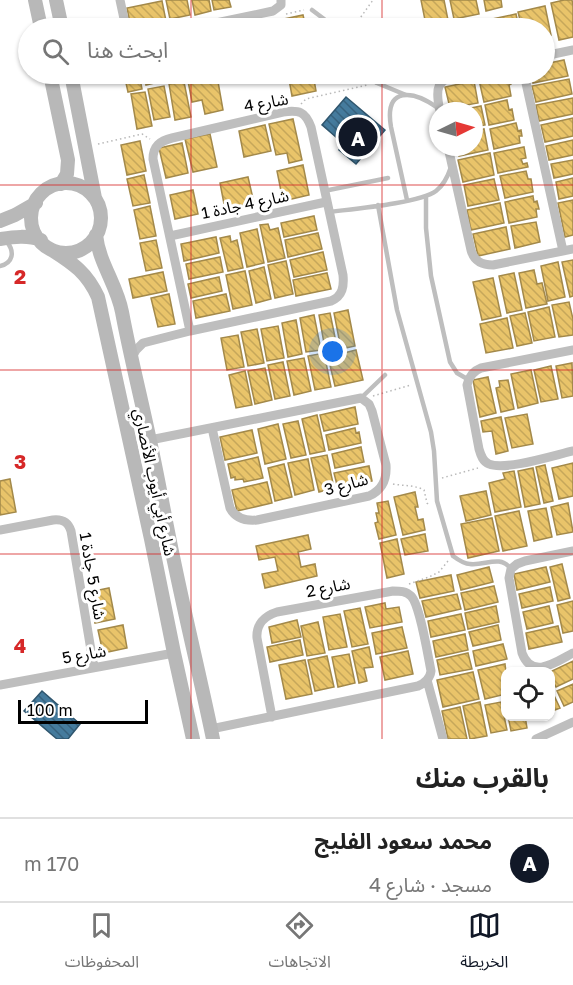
<!DOCTYPE html>
<html lang="ar">
<meta charset="utf-8">
<style>
body{margin:0;font-family:"Golos Text","Noto Sans Arabic",sans-serif;background:#f2f2f2;color:#222;direction:rtl}
.controls{position:absolute;right:18px;bottom:18px;display:grid;overflow:hidden;border-radius:12px;box-shadow:0 2px 4px #0004}
.controls button{width:54px;height:54px;display:grid;place-items:center;padding:0;border:0;border-bottom:2px solid #e0e0e0;background:#fff;color:#222;font:30px sans-serif}
.compass{position:absolute;left:429px;top:102px;width:54px;height:54px;border-radius:50%;background:#fff;box-shadow:0 2px 4px #0004;rotate:85deg}
.scale{position:absolute;left:18px;bottom:15px;width:130px;box-sizing:border-box;padding-left:6px;border:3px solid #000;border-top:0;font-size:16px;line-height:21px;white-space:nowrap;color:#000;-webkit-text-stroke:4px #fff;paint-order:stroke}
.you{position:absolute;left:333px;top:352px;width:21px;height:21px;margin:-15px;border:4px solid #fff;border-radius:50%;background:#1a73e8;box-shadow:0 0 0 9px #1a73e833}
.badge{display:grid;place-items:center;width:39px;height:39px;border-radius:50%;background:#111827;color:#fff;font-size:20px;font-weight:700}
.pin{position:absolute;translate:-50% -50%;border:3px solid #fff;box-shadow:0 2px 6px #0006}
.list{margin:0;padding:0;list-style:none}
h2{display:flex;justify-content:space-between;align-items:center;height:78px;margin:0;padding:0 24px;font-size:26px}
h2 small{font-size:20px;font-weight:400;color:#767676}
.list li{display:grid;grid-template-columns:39px 1fr auto;gap:18px;align-items:center;box-sizing:border-box;height:84px;padding:0 24px;border-top:2px solid #e0e0e0}
.list b{display:block;font-size:22px;white-space:nowrap}
.list p{margin:0;font-size:20px;white-space:nowrap;color:#767676}
.list em{font-size:20px;font-style:normal;color:#767676}
.icon{flex:none;width:33px;height:33px;fill:none;stroke:currentColor;stroke-width:2;stroke-linecap:round;stroke-linejoin:round}
.map{position:relative;flex:none;width:573px;height:739px;overflow:hidden;direction:ltr}
.search{position:absolute;background:#fff;box-shadow:0 2px 4px #0004;left:18px;right:18px;top:18px;height:66px;display:flex;align-items:center;gap:15px;box-sizing:border-box;padding:0 21px;border-radius:33px;color:#767676;font-size:22px}
.sheet{height:162px;background:#fff}
nav{display:flex;justify-content:space-around;align-items:center;box-sizing:border-box;height:84px;border-top:2px solid #e0e0e0;background:#fff;font-size:16px;color:#767676}
nav a{display:grid;justify-items:center;gap:3px}
nav .on{color:#111827}
.map>svg:first-child{display:block}
</style>
<div class="map">
<svg width="573" height="739" viewBox="0 0 573 739">
<defs>
<pattern id="homes-back-hatch" width="6" height="6" patternUnits="userSpaceOnUse" patternTransform="scale(1.5)"><rect width="6" height="6" fill="#e9c46a"/><path d="M-1 5l2 2M0 0l6 6M5-1l2 2" fill="none" stroke="#c6a75a"/></pattern>
<pattern id="public-back-hatch" width="6" height="6" patternUnits="userSpaceOnUse" patternTransform="scale(1.5)"><rect width="6" height="6" fill="#457b9d"/><path d="M-1 5l2 2M0 0l6 6M5-1l2 2" fill="none" stroke="#37627e"/></pattern>
</defs>
<rect width="100%" height="100%" fill="#fff"/>
<!-- homes -->
<path fill="url(#homes-back-hatch)" stroke="#a3894a" stroke-width="1.5" d="M166,0H187L190,15L170,19Z
M192,0H209L211,11L195,15Z
M212,0H229L231,7L214,10Z
M421,0H444L448,20L426,25Z
M450,0H476L479,14L454,19Z
M484,0H501L502,7L486,11Z
M564,0H572L573,6V37L559,40L551,3Z
M162,1L166,21L131,28L127,8Z
M545,6L551,35L544,36V28H522L518,12Z
M516,14L519,28H489L487,20Z
M303,15L306,28H276L274,21Z
M564,60L568,76L533,83L531,74H544V64Z
M124,74H139L142,89L128,92Z
M144,74H161L163,81L146,85Z
M166,74H182L183,78L168,81Z
M288,74H313L316,91L292,96Z
M509,74L511,84L509,85L511,96L484,102L479,80Z
M217,76L223,110L205,114L202,100L192,102L188,81Z
M569,79L572,94L536,102L532,86Z
M474,81L478,103L450,108L445,87Z
M184,82L191,117L175,120L169,84Z
M164,86L170,117L154,120L148,89Z
M145,92L152,126L137,129L131,94Z
M573,98V114L539,121L536,105Z
M507,100L509,110L512,109L514,120L489,125L485,105Z
M481,106L485,125L474,127V111H457Z
M573,118V136L545,142L541,125Z
M293,119L302,160L289,163L287,153L276,155L269,124Z
M516,123L518,131L521,130L522,136H519L520,143L494,149L490,129Z
M265,125L271,151L244,157L239,131Z
M484,129L488,150L459,156L457,147H474V131Z
M210,134L217,167L193,172L185,139Z
M573,140V155L549,160L546,146Z
M140,141L146,171L127,175L121,145Z
M182,143L188,173L166,178L159,148Z
M524,147L526,158L521,159L523,164L527,163L528,167L498,173L494,153Z
M490,153L494,175L463,182L458,160Z
M573,160V174L554,178L551,164Z
M303,165L309,195L283,201L277,171Z
M526,171L528,179H531L533,192L505,198L500,176Z
M144,175L150,203L133,206L127,179Z
M248,177L254,203L225,209L220,183Z
M573,178V196L559,199L556,182Z
M494,179L499,200L468,206L464,185Z
M193,190L198,214L175,219L170,195Z
M533,196L534,202L537,201L539,209H536L537,217L509,223L505,202Z
M573,200V235L565,237L558,203Z
M500,203L504,223L471,230L467,210Z
M150,206L156,236L140,239L134,210Z
M314,216L317,230L284,237L281,223Z
M536,222L540,242L515,248L511,226Z
M268,224L270,230L278,228L285,258L268,262L260,225Z
M506,227L510,249L478,256L473,234Z
M257,229L264,263L247,267L240,233Z
M318,233L322,249L288,257L285,240Z
M230,236L231,242L237,240L243,268L228,271L220,238Z
M216,237L219,253L184,261L181,244Z
M156,240L162,268L146,271L140,243Z
M323,252L327,270L294,277L290,260Z
M220,257L223,272L189,279L186,264Z
M573,260V296L570,297L562,262Z
M286,261L293,294L275,298L268,265Z
M558,262L565,297L548,301L541,266Z
M264,267L271,299L256,303L249,271Z
M534,270L537,284L542,283L547,304L526,308L519,273Z
M245,271L252,305L233,309L226,275Z
M163,272L167,291L133,298L129,279Z
M327,273L331,289L296,296L293,280Z
M514,273L522,310L507,313L499,276Z
M219,277L222,291L191,298L188,284Z
M493,278L501,316L482,320L473,282Z
M169,294L175,324L158,327L151,298Z
M226,294L230,311L196,318L193,301Z
M569,302L573,319V335L559,337L552,305Z
M549,307L555,337L534,341L528,312Z
M348,310L355,346L341,349L334,313Z
M330,313L337,347L325,349L319,315Z
M525,313L532,343L517,346L510,316Z
M314,315L321,350L306,352L300,318Z
M507,318L513,348L486,353L480,324Z
M296,320L302,354L288,357L282,323Z
M278,326L284,358L267,361L261,329Z
M257,329L264,363L248,366L241,332Z
M238,335L244,367L227,370L221,338Z
M356,350L363,380L335,386L328,357Z
M324,353L331,387L315,390L308,356Z
M304,358L311,391L294,395L287,361Z
M283,362L290,396L275,399L268,365Z
M572,363L573,396L562,398L556,366Z
M551,366L558,399L541,402L534,370Z
M265,368L272,400L255,404L248,371Z
M531,370L538,403L518,408L511,374Z
M245,371L252,405L236,408L229,375Z
M488,377L496,413L480,417L473,380Z
M508,380L514,409L501,412L496,388L500,387L499,381Z
M355,407L358,424L324,431L320,415Z
M527,414L533,444L512,448L505,418Z
M317,415L325,451L310,454L302,419Z
M501,417L508,451L496,454L492,431L483,432L481,421Z
M298,421L306,455L291,458L283,424Z
M278,424L286,459L265,464L258,429Z
M355,428L356,433L359,432L361,443L329,450L326,435Z
M252,430L257,453L225,460L220,437Z
M361,447L364,462L335,468L332,454Z
M327,455L334,488L319,492L311,458Z
M258,457L263,478L244,482L243,479L235,480V477L231,478L228,464Z
M308,459L314,490L295,495L288,463Z
M573,463V496L559,499L552,468Z
M284,464L292,497L275,501L268,468Z
M545,465L553,501L544,503L536,467Z
M369,466L372,481L338,489L334,473Z
M533,468L540,504L525,507L518,471Z
M514,471L521,507L495,512L489,483L505,479L503,473Z
M10,479L16,512L0,515V481Z
M267,482L272,503L237,511L232,490Z
M486,491L491,515L466,521L460,496Z
M415,492L418,507H415L418,520L423,519L425,530L403,535L394,497Z
M388,501L396,535L379,539L375,523L378,522L376,513H379L377,503Z
M568,503L573,532L557,535L551,507Z
M546,508L552,537L534,541L528,511Z
M519,511L527,546L503,551L495,516Z
M492,518L499,551L468,558L461,524Z
M425,534L428,551L405,555L401,539Z
M308,535L311,549L298,552L301,567L315,564L317,576L265,588L262,574L278,571L275,557L259,560L256,546Z
M397,539L404,574L387,578L380,543Z
M562,564L570,598L558,601L550,567Z
M489,567L493,582L461,590L457,575Z
M546,567L550,582L517,590L514,574Z
M451,575L454,591L420,598L416,582Z
M494,586L498,602L465,610L461,593Z
M550,587L553,601L522,608L519,594Z
M109,588L115,619L95,623L89,592Z
M457,594L461,609L426,617L422,601Z
M573,601V631L563,633L557,605Z
M385,603L386,609L399,607L402,622L370,628L365,607Z
M496,606L499,622L468,629L465,613Z
M549,606L553,623L527,629L523,612Z
M360,608L368,644L352,647L344,611Z
M340,614L347,647L329,650L323,617Z
M461,614L465,630L431,637L428,621Z
M297,620L301,637L272,643L269,627Z
M318,622L325,653L307,656L301,626Z
M123,625L127,648L103,653L98,630Z
M498,625L501,640L473,646L469,632Z
M558,626L562,642L529,649L526,633Z
M402,627L407,648L376,654L372,633Z
M465,634L468,650L436,657L433,641Z
M300,640L303,655L270,662L267,647Z
M503,644L507,659L476,666L473,651Z
M369,647L373,667L364,668L367,681L359,683L352,651Z
M408,651L413,674L385,680L380,657Z
M468,653L472,669L440,675L437,660Z
M349,654L355,683L338,687L332,657Z
M327,656L334,687L315,691L308,660Z
M305,660L312,694L286,699L279,665Z
M573,661V679L556,687L550,677V672Z
M505,664L506,672V694L485,699L478,670Z
M473,672L479,699L443,707L437,680Z
M573,684V702L564,706L557,691Z
M550,687L560,708L550,712Z
M480,702L487,736L470,739L463,706Z
M501,702L507,730L491,733L485,705Z
M460,707L467,739H448L442,711Z
M508,716H525L527,728L511,731Z"/>
<!-- public -->
<path fill="url(#public-back-hatch)" stroke="#30566e" stroke-width="1.5" d="M346,97L385,130L356,164L339,150L344,144L322,125Z
M42,691L80,724L68,739H57L24,711Z"/>
<g fill="none" stroke-linecap="round" stroke-linejoin="round">
<!-- path -->
<path stroke="#b9b9b9" stroke-width="1.5" stroke-dasharray="1.5 3" stroke-linecap="butt" d="M286,14L304,10
M353,28L373,0
M301,104L306,99L367,85
M98,144L142,134L150,139
M373,396L411,385
M442,478L478,468
M393,484C404,486 415,485 424,490L427,503L430,506
M409,584L429,577L439,572L448,561"/>
<!-- lane -->
<path stroke="#bebebe" stroke-width="4.5" d="M312,10L324,19L332,28
M363,74L377,83L406,95
M324,191L388,178
M426,196V228L431,276L450,362L457,373L469,380
M407,200L391,127C384,86 413,90 438,108
M378,205L397,310L431,432L434,451L437,501L453,556C457,559 464,564 470,564C485,566 500,554 511,569
M329,212C352,209 420,203 436,191C444,185 448,176 451,167
M0,266C13,263 15,252 7,242
M361,398L385,375"/>
<!-- street -->
<path stroke="#bebebe" stroke-width="9" d="M120,0L126,28
M192,28L273,11L281,5V0
M544,56L573,50
M524,74L563,251
M440,111C435,89 436,79 460,74
M448,147L471,250C474,261 481,265 493,265L573,249
M170,236L326,202
M573,350L481,368C473,371 469,376 467,385L479,449C481,456 483,462 489,464C505,471 555,455 573,451
M131,359L136,350L143,343L190,331L331,301C343,296 344,286 343,275L311,127C305,111 299,110 283,112L172,138C160,141 153,146 153,159L190,331
M150,440L361,398L369,404L372,411L386,465C387,480 382,490 369,496L257,520C246,521 236,519 230,508L212,428
M0,530L53,520C63,519 68,522 71,531L94,668
M573,551L525,561L517,564L511,569L509,578L522,653C532,680 556,662 573,653
M427,680L443,739
M0,685L174,653
M211,729L418,686C425,683 430,679 431,671C428,656 420,605 411,596C406,591 400,591 393,591L277,612C264,616 256,625 257,638L272,717
M536,739L573,722"/>
<!-- secondary -->
<path stroke="#b8b8b8" stroke-width="14" d="M35,0L41,28
M56,0L62,28
M50,74L68,160L67,174L61,184
M71,74L95,198
M31 218a35 35 0 1 1 70 0a35 35 0 1 1-70 0Z
M0,221L15,215L36,203
M96,235C99,263 117,285 122,312C130,355 141,398 150,441C159,482 166,524 175,566C187,624 201,681 213,739
M0,239C13,237 28,235 41,240
M52,250C74,264 87,273 98,297L151,539L174,653L193,739"/>
</g>
<!-- grid -->
<path fill="none" stroke="#d62828" stroke-width="1.5" stroke-opacity="0.55" d="M191,0V28M382,0V28M191,74V739M382,74V739M0,185H573M0,370H573M0,554H573"/>
<g text-anchor="middle" dominant-baseline="central" stroke-width="6" stroke-linejoin="round" paint-order="stroke">
<!-- street labels -->
<g font-size="16" fill="#000" stroke="#fff">
<text transform="translate(266 102) rotate(-10)">شارع 4</text>
<text transform="translate(245 204) rotate(-12)">شارع 4 جادة 1</text>
<text transform="translate(155 482) rotate(78)">شارع أبي أيوب الأنصاري</text>
<text transform="translate(346 484) rotate(-15)">شارع 3</text>
<text transform="translate(93 576) rotate(80)">شارع 5 جادة 1</text>
<text transform="translate(328 587) rotate(-11)">شارع 2</text>
<text transform="translate(84 654) rotate(-10)">شارع 5</text>
</g>
</g>
<g font-size="20" text-anchor="middle" font-weight="bold" fill="#d62828" stroke="#fff" stroke-width="6" stroke-linejoin="round" paint-order="stroke">
<text x="20" y="284">2</text>
<text x="20" y="469">3</text>
<text x="20" y="653">4</text>
</g>
</svg>
<div class="controls">
<button><svg class="icon" aria-label="locate" viewBox="0 0 24 24"><circle cx="12" cy="12" r="6"/><path d="M12 2v4M12 18v4M2 12h4M18 12h4"/></svg></button>
</div>
<svg class="compass" viewBox="-18 -18 36 36"><path d="M0-13l5 13h-10z" fill="#e53935"/><path d="M0 13l5-13h-10z" fill="#767676"/></svg>
<div class="scale">100 m</div>
<div class="you"></div>
<div class="pin badge" style="left:358px;top:137px">A</div>
<div class="search"><svg class="icon" aria-label="search" viewBox="0 0 24 24"><circle cx="10" cy="10" r="6"/><path d="M15 15l6 6"/></svg>ابحث هنا</div>
</div>
<section class="sheet">
<h2>بالقرب منك<small></small></h2>
<ul class="list">
<li><span class="badge">A</span><div><b>محمد سعود الفليج</b><p>مسجد · شارع 4</p></div><em>170 m</em></li>
</ul>
</section>
<nav>
<a class="on"><svg class="icon" aria-label="map" viewBox="0 0 24 24"><path d="M3 6l6-2 6 2 6-2v14l-6 2-6-2-6 2zM9 4v14M15 6v14"/></svg>الخريطة</a>
<a><svg class="icon" aria-label="directions" viewBox="0 0 24 24"><path d="M12 3l9 9-9 9-9-9zM9 14v-3h6M13 9l2 2-2 2"/></svg>الاتجاهات</a>
<a><svg class="icon" aria-label="saved" viewBox="0 0 24 24"><path d="M7 4h10v16l-5-4-5 4z"/></svg>المحفوظات</a>
</nav>
